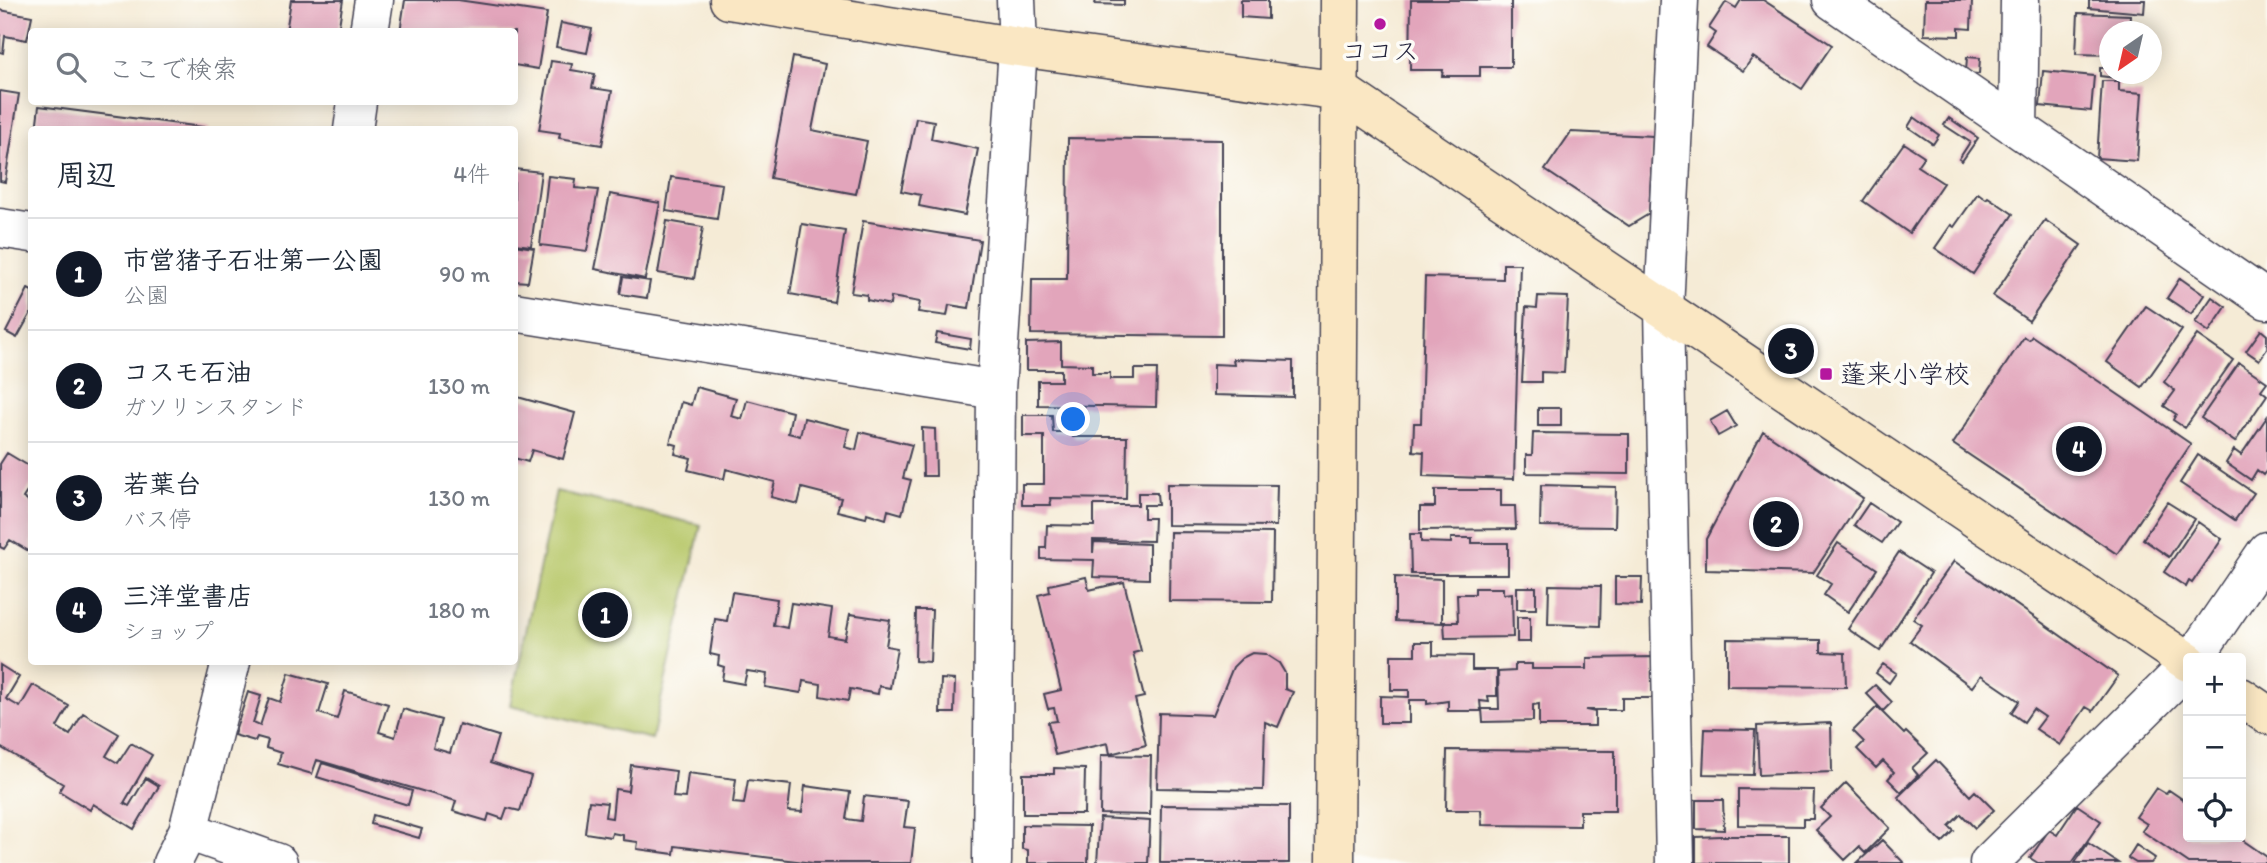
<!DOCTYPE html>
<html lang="ja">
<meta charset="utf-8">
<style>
body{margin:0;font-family:Itim,"Klee One",sans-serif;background:#f2f2f3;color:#1f2937}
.controls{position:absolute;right:21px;bottom:21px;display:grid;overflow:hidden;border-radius:7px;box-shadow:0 4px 18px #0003}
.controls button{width:63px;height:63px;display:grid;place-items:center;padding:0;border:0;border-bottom:2px solid #e0e1e3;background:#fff;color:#1f2937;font:35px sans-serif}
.compass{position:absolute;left:2099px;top:21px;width:63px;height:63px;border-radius:50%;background:#fff;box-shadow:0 4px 18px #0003;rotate:214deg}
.you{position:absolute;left:1074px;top:420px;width:24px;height:24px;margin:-18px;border:5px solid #fff;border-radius:50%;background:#1a73e8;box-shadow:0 0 0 10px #1a73e833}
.badge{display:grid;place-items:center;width:46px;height:46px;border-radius:50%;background:#111827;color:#fff;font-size:23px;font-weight:700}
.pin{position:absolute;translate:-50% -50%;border:4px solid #fff;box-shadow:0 2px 7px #0006}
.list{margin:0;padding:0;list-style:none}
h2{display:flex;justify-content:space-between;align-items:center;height:91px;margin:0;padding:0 28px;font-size:30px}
h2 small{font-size:23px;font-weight:400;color:#747a83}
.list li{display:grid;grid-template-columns:46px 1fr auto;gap:21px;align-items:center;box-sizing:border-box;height:112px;padding:0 28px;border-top:2px solid #e0e1e3}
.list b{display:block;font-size:26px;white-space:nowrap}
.list p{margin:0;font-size:23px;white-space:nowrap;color:#747a83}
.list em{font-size:23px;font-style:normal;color:#747a83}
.icon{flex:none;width:38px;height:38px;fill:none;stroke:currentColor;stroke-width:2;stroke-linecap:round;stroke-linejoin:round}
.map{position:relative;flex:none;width:2267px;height:863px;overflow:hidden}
.search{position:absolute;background:#fff;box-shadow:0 4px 18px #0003;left:28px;top:28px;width:490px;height:77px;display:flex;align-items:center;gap:18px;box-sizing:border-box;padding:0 24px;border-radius:7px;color:#747a83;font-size:26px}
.panel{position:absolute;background:#fff;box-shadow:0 4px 18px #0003;left:28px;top:126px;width:490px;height:539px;border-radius:7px}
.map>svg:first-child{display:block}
</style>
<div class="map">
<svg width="2267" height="863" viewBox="0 0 2267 863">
<rect width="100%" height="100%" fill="#fdfcf7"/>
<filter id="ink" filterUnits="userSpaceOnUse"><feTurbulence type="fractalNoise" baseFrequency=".0143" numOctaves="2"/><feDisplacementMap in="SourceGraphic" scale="14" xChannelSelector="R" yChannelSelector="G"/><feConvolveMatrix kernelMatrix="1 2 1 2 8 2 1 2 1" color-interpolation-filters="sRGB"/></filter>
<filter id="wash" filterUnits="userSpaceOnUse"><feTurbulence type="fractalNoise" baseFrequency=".00686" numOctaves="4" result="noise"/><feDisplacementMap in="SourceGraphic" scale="28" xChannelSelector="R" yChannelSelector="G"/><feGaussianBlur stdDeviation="1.57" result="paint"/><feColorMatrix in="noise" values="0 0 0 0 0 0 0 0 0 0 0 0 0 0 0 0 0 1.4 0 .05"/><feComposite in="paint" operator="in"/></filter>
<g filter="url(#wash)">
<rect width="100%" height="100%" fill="#f5ebd6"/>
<!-- green -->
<path fill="#b8c86b" stroke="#6d7553" stroke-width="2" d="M556,491L701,525L652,739L510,705Z"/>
<g id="blocks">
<!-- building -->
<path fill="#e2a5bb" d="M291,0H343L338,32H286Z
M405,0H458L547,13L538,69L514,65V32H400Z
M1096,0H1124V5L1095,4Z
M1241,0H1268V19L1241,17Z
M1411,0H1511V67H1480V76H1442L1443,70H1410Z
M1741,0H1763L1832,45L1802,89L1753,57L1743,71L1707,47L1716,33L1709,28L1726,2L1736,8Z
M1925,0H1972L1971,29L1959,28V36L1924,35Z
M2089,0H2145L2144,13L2089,8Z
M0,10L32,16L27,40L5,36L3,53L0,52Z
M2078,13L2130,15L2129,32H2110V55L2076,54Z
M561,23L592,29L587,53L556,47Z
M793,57L825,64L812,130L867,141L856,194L770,178Z
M1967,57L1980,58L1979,74L1966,73Z
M551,61L572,64L571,70L595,74L592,88L612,91L602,145L559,138L560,133L539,130Z
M2100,68H2110V74H2116V78L2100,76Z
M2043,71L2094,76L2091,111L2040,106Z
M2102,81H2119V91L2142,93L2137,161L2097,158Z
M0,91L19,94L5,182L0,181Z
M39,106L209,128V130H36Z
M1914,117L1939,135L1933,144L1908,127Z
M916,118L934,121L931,139L978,149L965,215L919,206L921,195L901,191Z
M1949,118L1978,138L1962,161L1959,159L1970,142L1944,125Z
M1571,132L1653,136L1649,214L1629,226L1545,170Z
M1068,138L1222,140V336L1031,334L1032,279H1067Z
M1904,143L1924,156L1917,166L1943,183L1909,233L1863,201Z
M514,169L541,172L531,246L514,244Z
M548,176L576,179L575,188L598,190L587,251L540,245Z
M671,177L722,184L717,219L666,211Z
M1978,193L1986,199L1988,197L2013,214L1973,274L1935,248L1951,225L1954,227Z
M610,194L660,203L645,279L595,269Z
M2045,220L2081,245L2029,321L1993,296Z
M667,221L703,227L694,279L658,273Z
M863,221L980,240L969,308L949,305L947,316L918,312L920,302L891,297L890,305L867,300V295L851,293Z
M802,224L845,231L834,302L790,294Z
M514,245L534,248L528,282L514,281Z
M1503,264H1520L1514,479L1423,476L1424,452L1413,451L1414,423H1421L1425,277L1503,279Z
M623,277L650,281L647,298L620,294Z
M2180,278L2204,295L2191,314L2167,298Z
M28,289L32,291V311L17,338L6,332Z
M1538,296L1568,297L1564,373L1541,372V382H1522L1526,307L1537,308Z
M2212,297L2226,307L2209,332L2195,322Z
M2146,306L2182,330L2142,387L2107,362Z
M2261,330L2267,335V349L2259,360L2246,351Z
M937,333L971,339L970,349L935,343Z
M2197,335L2233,360L2185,428L2173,420L2176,414L2164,406L2175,391L2164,382Z
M2032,336L2191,444L2117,554L1953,444L2024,337L2029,340Z
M1061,342V364L1092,365V373H1110V379H1134V369H1157L1156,407L1038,405V381H1061V370H1026V343Z
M1233,359L1293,361V397L1214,395V364L1234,365Z
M2239,363L2267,382L2261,390L2267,395L2235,442L2201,418Z
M696,387L736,398L731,416L742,419L747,400L792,412L788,433L800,436L804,418L849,429L845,447L856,450L860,432L912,445L903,478L911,480L902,514L888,510L886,519L867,513L866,518L837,511L841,498L802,488L798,504L771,497L775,482L726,469L724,479L688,470L691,458L675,454L677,445L670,443L681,402L691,405Z
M514,396L575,413L563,459L532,450L528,462L514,458Z
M1538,408H1561V426H1538Z
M1727,411L1736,426L1718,436L1710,421Z
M1023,415H1052L1053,432H1074L1073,437H1127L1126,499L1050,498L1051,505H1022V484H1044V436H1023Z
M2267,417V470L2263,475L2257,470L2251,480L2226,463L2234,450L2241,455Z
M922,428L935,429L936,476H923Z
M1763,431L1863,498L1813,573L1706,570V539Z
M1533,433L1629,434V474L1526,473V455H1532Z
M7,453L32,468V484L23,498L32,504V553L10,540L4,549L0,547V464Z
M2198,455L2254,493L2235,520L2180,483Z
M1167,484L1277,485L1276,526L1167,525Z
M1541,485L1616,487L1615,527L1540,526Z
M1435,490H1501V506H1515L1516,529L1420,530V507H1435Z
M1138,493H1157L1158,505H1144V518H1154L1153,541L1093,540V553L1094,542L1149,544V579L1093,577L1094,560L1041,559V548H1046L1047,525L1094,526V505H1138Z
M2167,502L2194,519L2169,557L2143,539Z
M1869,503L1897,522L1882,543L1854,525Z
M2198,522L2222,539L2192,583L2189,581L2186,587L2164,572Z
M1170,532L1273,533L1272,602L1169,601Z
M1410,534H1421V542L1451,543V538H1472V543H1508V574H1411Z
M1838,543L1877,569L1848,612L1824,595L1831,584L1817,575Z
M1899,552L1931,573L1880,651L1848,629Z
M1954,561L2118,676L2093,711L2086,707L2060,745L2036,729L2045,717L2033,709L2024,722L2011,713L2019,701L1981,675L1972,687L1910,641L1922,625L1913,619Z
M1086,577L1089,590L1124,582L1141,651L1133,653L1144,697L1135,699L1146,745L1110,754L1108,743L1055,755L1048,722L1057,721L1054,708L1048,709L1044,694L1061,690L1038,595L1050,592L1049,585Z
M1395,577L1442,579V623L1395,621Z
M1615,577H1642L1641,605L1615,604Z
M1549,585L1601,586L1600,626L1548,624Z
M1517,587H1536V609H1517Z
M1475,588H1503V594L1512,593L1513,637L1445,638L1444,622H1458L1457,594H1475Z
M732,592L777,599L773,625L787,628L791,603L832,609L828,636L845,639L850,614L890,620L886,646L897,648L890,688L879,686L878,694L850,689L848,701L820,696L821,684L803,681L801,693L765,687L767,674L747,671L744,684L722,680L724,667L718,665L719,656L710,654L715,619L727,621Z
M916,610H932L930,662L915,661Z
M1517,617H1530V642H1517Z
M1727,639L1821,640V652L1845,653L1846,687L1727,686Z
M1415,642H1433V655L1472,656V670H1497V696H1488L1489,702L1480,701L1481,711H1448V701L1427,704V700H1409V723H1380V696L1409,697V690H1391V655H1415Z
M1252,653L1265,654L1279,663L1285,673V689L1293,692L1278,727L1265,722L1263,790L1157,788L1159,713L1213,715L1233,667L1242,658Z
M1653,657L1654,698H1622V710H1586L1595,712V726H1539V704L1533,705V721L1483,722L1482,709H1499L1498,672L1515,671V664H1532V669H1587V658Z
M1883,664L1896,673L1889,683L1876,673Z
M0,665L19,677L6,699L20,707L33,685L69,706L57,727L70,735L83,713L119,734L106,756L118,763L131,743L152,755L124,803L129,806L146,778L159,786L134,829L93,804L90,810L59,791L63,784L0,747Z
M289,673L328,684L319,713L337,719L345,691L388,704L379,732L395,737L403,709L441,720L433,748L450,753L459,724L498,736L490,763L531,776L520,811L507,808L503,819L489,814L487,821L453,811L456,801L317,760L312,774L278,764L281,753L266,748L268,740L257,737L255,741L234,735L248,692L261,696L253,723L260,726L269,698L280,702Z
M941,679L955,680L954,713H940Z
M1875,685L1892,702L1883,711L1866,693Z
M1877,707L1904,734L1906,732L1928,753L1912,768L1918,775L1901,792L1888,779L1894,772L1883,761L1876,768L1857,749L1864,742L1853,731Z
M1831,723L1832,772L1759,775L1757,726Z
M1705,729L1755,730L1753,775L1703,774Z
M1447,750L1615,751V811H1580V826L1482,825L1481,810H1446Z
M1101,755L1151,756L1150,815L1100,814Z
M1936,760L1970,796L1975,791L1994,810L1975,828L1961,814L1949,826L1954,831L1942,843L1898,797Z
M322,763L412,791L408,805L317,777Z
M631,765L676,771L673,797L685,798L688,773L736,779L733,803L744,804L748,780L791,785L788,811L802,812L805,786L850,792L846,819L861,821L864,796L908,801L904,827L915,828L911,863H813L675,846L674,854L637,849L638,842L623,840V835L612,833L611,837L585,833L589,801L607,803L605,817L612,818L615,789L628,791Z
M1054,768L1085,769L1084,814H1023V774H1054Z
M1846,783L1890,828L1865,853L1859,847L1845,860L1816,830L1830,817L1821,808Z
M2156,788L2166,794L2169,790L2188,803V837H2238L2267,857V863H2189L2142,831L2147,824L2136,817Z
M1738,789L1814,790L1813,819H1803V826L1738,825Z
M1696,800H1723L1724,830L1696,829Z
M1161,805L1289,806V863H1160Z
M2077,805L2101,821L2072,863H2038L2030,858L2049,830L2057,835Z
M373,815L422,829L419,838L371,824Z
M1100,818L1150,821L1148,863H1097Z
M1022,825L1089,826L1088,863H1028V850L1022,849Z
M1721,836H1789V863H1696V837Z
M1882,840L1904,863H1857Z
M2088,843L2118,863H2075Z
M2136,845L2155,858L2151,863H2136L2128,858Z"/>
</g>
</g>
<g filter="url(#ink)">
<use href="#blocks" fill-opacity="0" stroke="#424052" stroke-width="2"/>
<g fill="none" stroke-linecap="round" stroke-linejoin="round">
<!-- street casing -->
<g stroke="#424052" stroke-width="41">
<path id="street" d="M1832,0L2267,300
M369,32L374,0
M2018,128L2020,0
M353,130L357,102
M0,228L32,233
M514,312L996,390
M2194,658L2267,551
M188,831L278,863
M172,863L188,831L231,662
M992,863L996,390L1018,47L1016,0
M1675,863L1664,309L1679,0
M1989,863L2188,666"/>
</g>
<!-- secondary casing -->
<g stroke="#424052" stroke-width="41">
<path id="secondary" d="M729,0L1018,47L1341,91L2188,662
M2241,697L2267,715
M1335,863L1340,0"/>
</g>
<!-- street -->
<use href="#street" stroke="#fff" stroke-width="38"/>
<!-- secondary -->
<use href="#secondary" stroke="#fae7c3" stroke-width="38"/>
</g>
</g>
<!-- markers -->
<g fill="#b5179e" stroke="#fdfcf7" stroke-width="2.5">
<circle cx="1380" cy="24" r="7"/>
<rect x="1819" y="367" width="14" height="14" rx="3.5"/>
</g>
<g text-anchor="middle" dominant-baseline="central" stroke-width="7" stroke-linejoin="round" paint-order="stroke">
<!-- poi labels -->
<g font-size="26" fill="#22223b" stroke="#fdfcf7">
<text x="1380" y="51">ココス</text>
<text x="1840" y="374" text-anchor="start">蓬来小学校</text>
</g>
</g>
</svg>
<div class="controls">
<button>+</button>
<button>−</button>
<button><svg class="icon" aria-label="locate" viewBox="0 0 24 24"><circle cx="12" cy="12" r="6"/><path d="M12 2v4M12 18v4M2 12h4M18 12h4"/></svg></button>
</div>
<svg class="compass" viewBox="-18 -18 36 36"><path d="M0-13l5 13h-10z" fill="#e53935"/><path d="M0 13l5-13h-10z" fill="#747a83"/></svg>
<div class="you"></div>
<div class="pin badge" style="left:605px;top:615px">1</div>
<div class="pin badge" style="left:1776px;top:524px">2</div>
<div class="pin badge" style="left:1791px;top:351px">3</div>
<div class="pin badge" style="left:2079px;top:449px">4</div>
<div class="search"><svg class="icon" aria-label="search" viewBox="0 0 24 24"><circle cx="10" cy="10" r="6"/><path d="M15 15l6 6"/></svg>ここで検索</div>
<section class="panel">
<h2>周辺<small>4件</small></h2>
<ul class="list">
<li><span class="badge">1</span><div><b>市営猪子石壮第一公園</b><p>公園</p></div><em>90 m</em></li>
<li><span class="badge">2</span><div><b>コスモ石油</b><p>ガソリンスタンド</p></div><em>130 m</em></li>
<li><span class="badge">3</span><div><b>若葉台</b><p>バス停</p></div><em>130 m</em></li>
<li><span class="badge">4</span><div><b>三洋堂書店</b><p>ショップ</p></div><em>180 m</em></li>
</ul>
</section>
</div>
